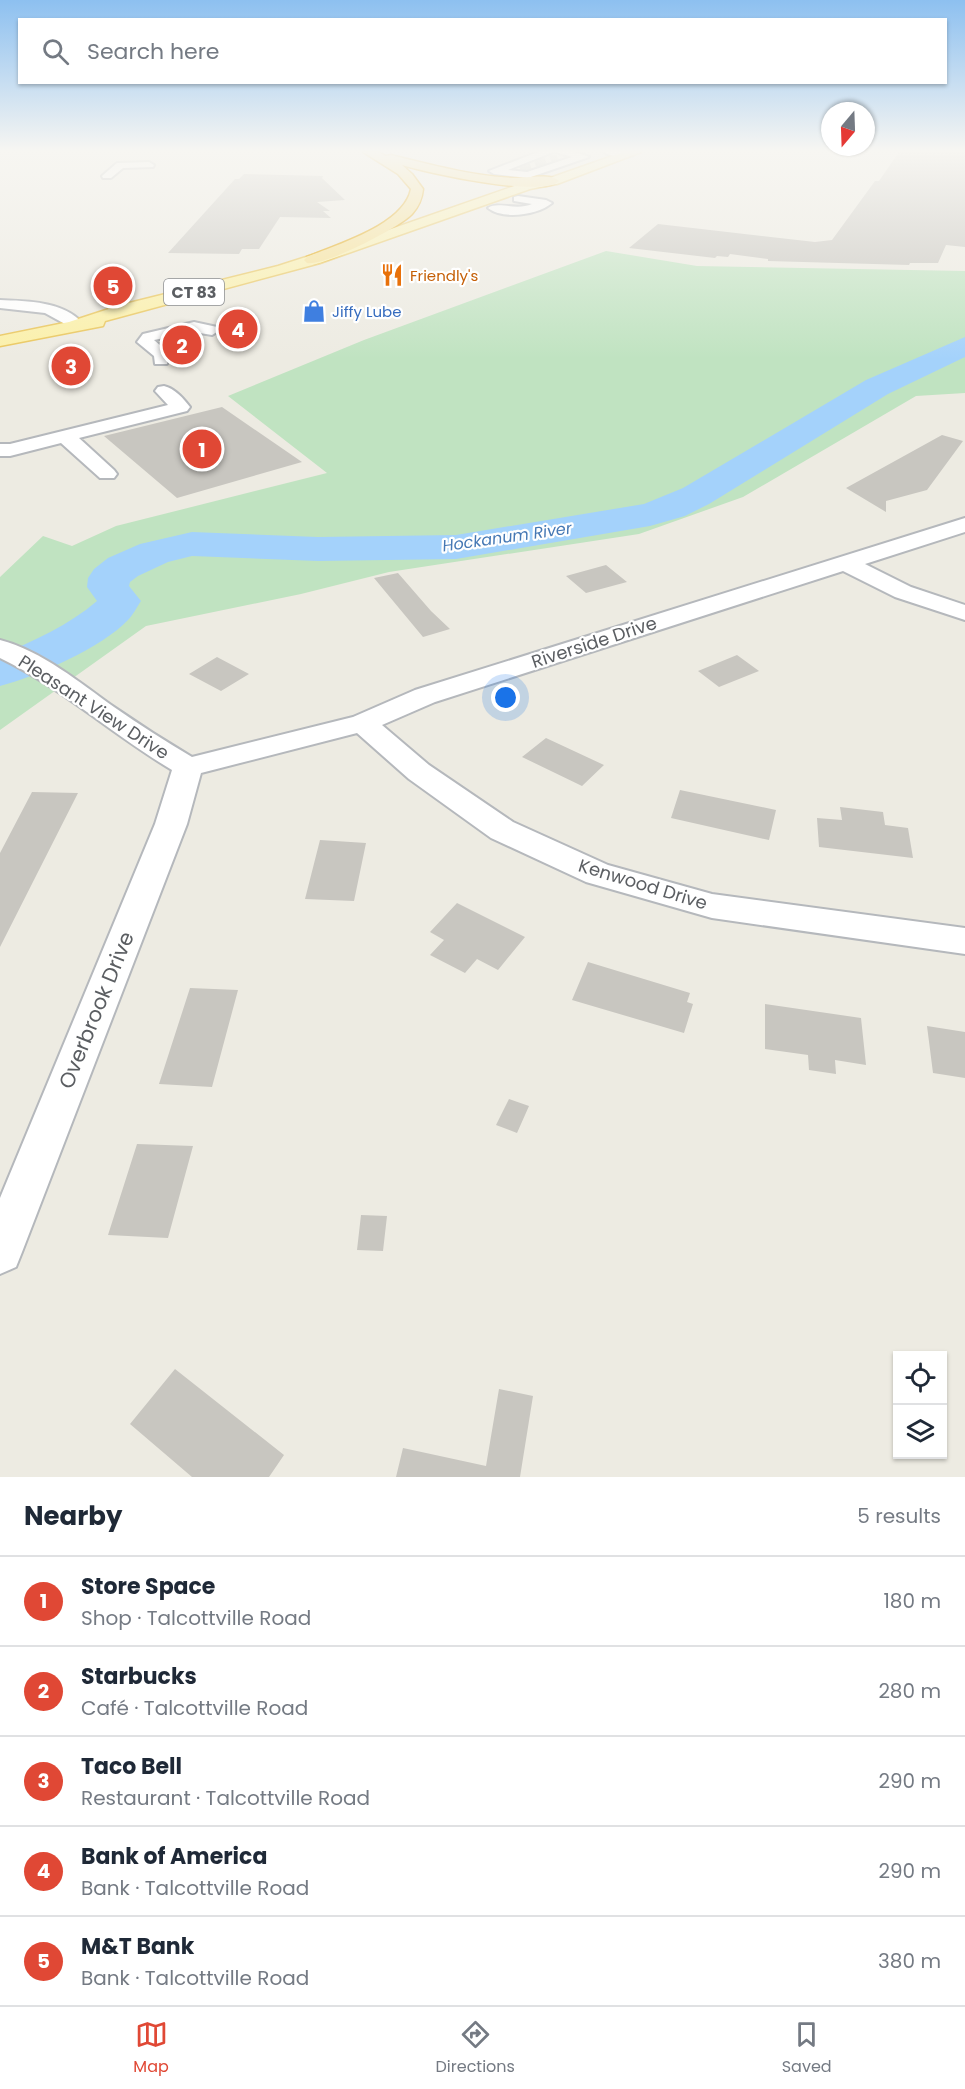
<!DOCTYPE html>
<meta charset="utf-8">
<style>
body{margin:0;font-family:Poppins,sans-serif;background:#f6f6f7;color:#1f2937}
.controls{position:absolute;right:18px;bottom:18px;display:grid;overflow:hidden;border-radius:0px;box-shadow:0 2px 4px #0004}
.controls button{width:54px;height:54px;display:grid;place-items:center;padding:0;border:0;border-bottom:2px solid #e0e1e3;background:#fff;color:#1f2937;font:30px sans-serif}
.compass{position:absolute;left:821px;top:102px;width:54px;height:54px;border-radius:50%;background:#fff;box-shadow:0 2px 4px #0004;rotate:199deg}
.you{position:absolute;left:506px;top:698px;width:21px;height:21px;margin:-15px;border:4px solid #fff;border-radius:50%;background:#1a73e8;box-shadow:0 0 0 9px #1a73e833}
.badge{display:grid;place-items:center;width:39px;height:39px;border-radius:50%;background:#e04835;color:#fff;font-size:20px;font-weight:700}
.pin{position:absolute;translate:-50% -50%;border:3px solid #fff;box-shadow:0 2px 6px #0006}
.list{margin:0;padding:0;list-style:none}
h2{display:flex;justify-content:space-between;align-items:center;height:78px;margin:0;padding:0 24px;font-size:26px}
h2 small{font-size:20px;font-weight:400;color:#747a83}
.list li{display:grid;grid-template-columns:39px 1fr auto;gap:18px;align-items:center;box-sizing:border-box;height:90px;padding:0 24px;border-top:2px solid #e0e1e3}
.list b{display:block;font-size:22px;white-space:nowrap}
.list p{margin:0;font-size:20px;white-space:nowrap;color:#747a83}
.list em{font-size:20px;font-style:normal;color:#747a83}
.icon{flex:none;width:33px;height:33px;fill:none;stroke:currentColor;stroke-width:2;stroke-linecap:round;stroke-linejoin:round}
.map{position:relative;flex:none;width:965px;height:1477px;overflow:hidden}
.search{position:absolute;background:#fff;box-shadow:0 2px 4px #0004;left:18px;right:18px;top:18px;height:66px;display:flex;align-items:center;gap:15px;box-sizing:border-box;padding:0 21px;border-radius:0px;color:#747a83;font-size:22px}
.sheet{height:528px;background:#fff}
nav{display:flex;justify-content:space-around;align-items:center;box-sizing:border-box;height:84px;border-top:2px solid #e0e1e3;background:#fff;font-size:16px;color:#747a83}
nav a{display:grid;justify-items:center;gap:3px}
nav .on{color:#e04835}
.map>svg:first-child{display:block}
</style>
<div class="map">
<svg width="965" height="1477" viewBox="0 0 965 1477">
<rect width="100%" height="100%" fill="#edebe2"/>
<!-- green -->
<path fill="#c0e3c1" d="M606,251L697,266L965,271V393L916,396L743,497L639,534L389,572L301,594L146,626L0,730V577L43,536L72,546L116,526L327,473L228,396L364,340Z"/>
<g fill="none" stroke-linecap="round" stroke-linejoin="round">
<!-- river -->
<path fill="#a4d2fb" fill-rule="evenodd" d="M965,337V357L888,394L709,504L685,516L650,526L456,559L318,561L192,556L168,562L138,576L130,582L129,586L141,601C137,607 133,615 128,620C103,647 35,677 0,686V655C34,641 69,625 97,601L87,587L88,578L94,569L108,558L140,544L192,532L318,537L456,535L644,504L683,488L866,380Z"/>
</g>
<!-- building -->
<path fill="#c8c6c0" d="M899,152H965V247L946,245L938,263H910L909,265L768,261V259L730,254L728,257L717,256L715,258L629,248L658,224L815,242L832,240L875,181H879Z
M244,174L323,176L322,178L345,200L317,202L330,211H323L331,218L280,217L259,249H242L239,254L168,253L235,179H239Z
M222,407L302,462L177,498L104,436Z
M942,435L963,441L927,490L886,501V512L846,488Z
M606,565L627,582L586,593L566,576Z
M398,573L431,611L450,629L423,637L374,578Z
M737,655L759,671L719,687L698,671Z
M217,657L249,674L221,691L189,674Z
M546,738L604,765L582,786L522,757Z
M680,790L776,810L769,840L671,818Z
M32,792L78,793L0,947V853Z
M840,807L883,812L885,825L908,828L913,858L819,847L817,818L842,820Z
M320,840L366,843L354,901L305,899Z
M457,903L525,937L498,970L477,959L465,973L430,955L444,940L430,932Z
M588,962L690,993L687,1002L693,1004L684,1033L572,1000Z
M190,988L238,990L212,1087L159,1084Z
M765,1004L861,1018L866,1065L835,1060L836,1074L809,1070L808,1055L765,1049Z
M927,1026L965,1032V1078L933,1073Z
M509,1099L529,1106L517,1133L496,1125Z
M137,1144L193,1146L168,1238L108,1235Z
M361,1215L387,1216L383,1251L357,1250Z
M175,1369L284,1455L269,1477H192L130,1424Z
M499,1389L533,1396L520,1477H396L403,1448L486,1466Z"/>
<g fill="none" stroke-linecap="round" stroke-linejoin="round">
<!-- minor-tunnel -->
<path stroke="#c8c8c2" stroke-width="11" stroke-dasharray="11 5" stroke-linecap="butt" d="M520,169L557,156"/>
<!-- minor casing -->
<g stroke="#b5b8bc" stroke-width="4">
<path id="minor" d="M538,152H553L508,170L527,172L572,157L556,152H575L589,157L528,178L494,174L489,171Z
M604,152H633L634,154C627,159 611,157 604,152Z
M149,162L154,165L153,167L123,168L111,178H103L102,176L117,163Z
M518,196L546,200L552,203C538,215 503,220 488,208C498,201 516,211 532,204L514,201V197Z
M0,300C27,301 65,301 84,325L76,330L45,313L0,308Z
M194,322L217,327L220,330L212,335L194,332L154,340L170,354L167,364H155L154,356L137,342L143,334Z
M164,386C174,388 184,399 190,407L187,411L79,438L114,470L117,474L114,478H100L61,443L10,456H0V444H10L168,405L155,391L158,387Z
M965,518V532L865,564L911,587L965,605V620L895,597L843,571L435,702L382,725L429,765L513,822L608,865L712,894L965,928V954L712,918L586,882L491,838L409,779L357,733L201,773L187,824L22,1252L16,1267L0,1274V1198L155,824L172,770C113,735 62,688 0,658V640C42,651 80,683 114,707C140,725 165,741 192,757L353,717L415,690Z"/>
</g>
<!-- major casing -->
<g stroke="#eac75e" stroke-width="3">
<path id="major" d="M624,152H641L557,184L530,189L320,263L105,321L103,326L0,346V336L69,322L121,305L278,266L371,236L523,183L550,178Z"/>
</g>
<!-- highway casing -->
<g stroke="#e4a70b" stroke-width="3">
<path id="highway" d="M363,152H378L386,156L391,155C432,165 471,176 514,178C526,178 551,173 559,181C541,198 428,173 402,165L412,174L423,189C422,199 419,206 412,214C399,228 323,267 307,263L304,260L307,257C338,244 404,225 411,189L398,174Z"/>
</g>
<!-- minor -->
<use href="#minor" fill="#fff" fill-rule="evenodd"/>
<!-- major -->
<use href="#major" fill="#fbf0a9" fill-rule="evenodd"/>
<!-- highway -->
<use href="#highway" fill="#f7e08f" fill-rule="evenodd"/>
</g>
<!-- sky -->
<linearGradient id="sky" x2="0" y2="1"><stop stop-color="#8dc0f0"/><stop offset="0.42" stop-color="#f7f6f2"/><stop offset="1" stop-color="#f7f6f2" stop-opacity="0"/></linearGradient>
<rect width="965" height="359" fill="url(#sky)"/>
<!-- icons -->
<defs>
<g id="restaurant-bare" transform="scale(1.8)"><path d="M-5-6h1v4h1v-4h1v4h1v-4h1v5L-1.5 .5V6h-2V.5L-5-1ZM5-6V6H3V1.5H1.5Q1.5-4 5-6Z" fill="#e8710a" stroke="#fff" stroke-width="2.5" paint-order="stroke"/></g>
<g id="shop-bare" transform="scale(1.8)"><path d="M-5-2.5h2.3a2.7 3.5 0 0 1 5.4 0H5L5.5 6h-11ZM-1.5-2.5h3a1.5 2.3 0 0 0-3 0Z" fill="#3f7fe0" stroke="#fff" stroke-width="2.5" paint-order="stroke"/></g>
</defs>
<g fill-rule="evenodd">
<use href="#restaurant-bare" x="392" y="275"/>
<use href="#shop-bare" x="314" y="311"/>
</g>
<g text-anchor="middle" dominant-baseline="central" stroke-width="4.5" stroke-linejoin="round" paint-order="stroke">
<!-- far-food labels -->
<g font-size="15" fill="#c56008" stroke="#fff" text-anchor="start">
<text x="410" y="275">Friendly's</text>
</g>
<!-- far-shop labels -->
<g font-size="15" fill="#366cbe" stroke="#fff" text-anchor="start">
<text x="332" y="311">Jiffy Lube</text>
</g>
<!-- shield labels -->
<rect fill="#fff" stroke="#8c8e91" stroke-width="1.5" x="164" y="279" width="60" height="26" rx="4.5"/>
<g font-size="16" font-weight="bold" fill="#5b5e62">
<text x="194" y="292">CT 83</text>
</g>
<!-- far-water labels -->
<g font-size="16" font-style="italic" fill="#4578b4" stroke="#fff">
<text transform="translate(507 537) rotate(-8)">Hockanum River</text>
</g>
<!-- street labels -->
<g font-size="18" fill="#5b5e62" stroke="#fff">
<text transform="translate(594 642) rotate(-18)">Riverside Drive</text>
<text transform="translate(94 707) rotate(33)">Pleasant View Drive</text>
<text transform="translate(643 884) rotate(17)">Kenwood Drive</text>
</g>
<!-- near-street labels -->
<g font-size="21" fill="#5b5e62" stroke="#fff">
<text transform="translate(96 1010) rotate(-68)">Overbrook Drive</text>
</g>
</g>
</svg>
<div class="controls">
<button><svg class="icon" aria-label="locate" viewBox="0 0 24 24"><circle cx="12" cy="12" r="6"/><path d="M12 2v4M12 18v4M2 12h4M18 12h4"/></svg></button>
<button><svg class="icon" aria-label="layers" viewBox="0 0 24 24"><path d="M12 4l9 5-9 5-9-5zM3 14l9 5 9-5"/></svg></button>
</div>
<svg class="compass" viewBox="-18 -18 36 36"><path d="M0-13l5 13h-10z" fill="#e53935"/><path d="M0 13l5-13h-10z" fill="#747a83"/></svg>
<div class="you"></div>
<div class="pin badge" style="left:202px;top:449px">1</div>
<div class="pin badge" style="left:182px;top:345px">2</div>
<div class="pin badge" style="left:71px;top:366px">3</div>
<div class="pin badge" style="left:238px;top:329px">4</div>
<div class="pin badge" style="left:113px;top:286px">5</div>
<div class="search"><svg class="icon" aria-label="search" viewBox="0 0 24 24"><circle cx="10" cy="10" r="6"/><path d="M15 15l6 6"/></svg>Search here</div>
</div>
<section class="sheet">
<h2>Nearby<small>5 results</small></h2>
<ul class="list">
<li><span class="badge">1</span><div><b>Store Space</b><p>Shop · Talcottville Road</p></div><em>180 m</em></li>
<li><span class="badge">2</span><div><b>Starbucks</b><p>Café · Talcottville Road</p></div><em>280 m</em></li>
<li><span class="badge">3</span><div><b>Taco Bell</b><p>Restaurant · Talcottville Road</p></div><em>290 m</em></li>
<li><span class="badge">4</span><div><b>Bank of America</b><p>Bank · Talcottville Road</p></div><em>290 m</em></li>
<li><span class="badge">5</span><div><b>M&amp;T Bank</b><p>Bank · Talcottville Road</p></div><em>380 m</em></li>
</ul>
</section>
<nav>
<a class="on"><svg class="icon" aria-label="map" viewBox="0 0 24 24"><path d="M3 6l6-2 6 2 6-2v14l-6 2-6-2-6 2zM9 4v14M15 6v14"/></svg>Map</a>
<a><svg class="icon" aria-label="directions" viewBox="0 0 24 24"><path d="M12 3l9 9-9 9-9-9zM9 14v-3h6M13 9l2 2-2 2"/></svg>Directions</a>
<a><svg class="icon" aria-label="saved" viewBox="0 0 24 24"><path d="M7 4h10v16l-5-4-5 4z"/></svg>Saved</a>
</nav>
